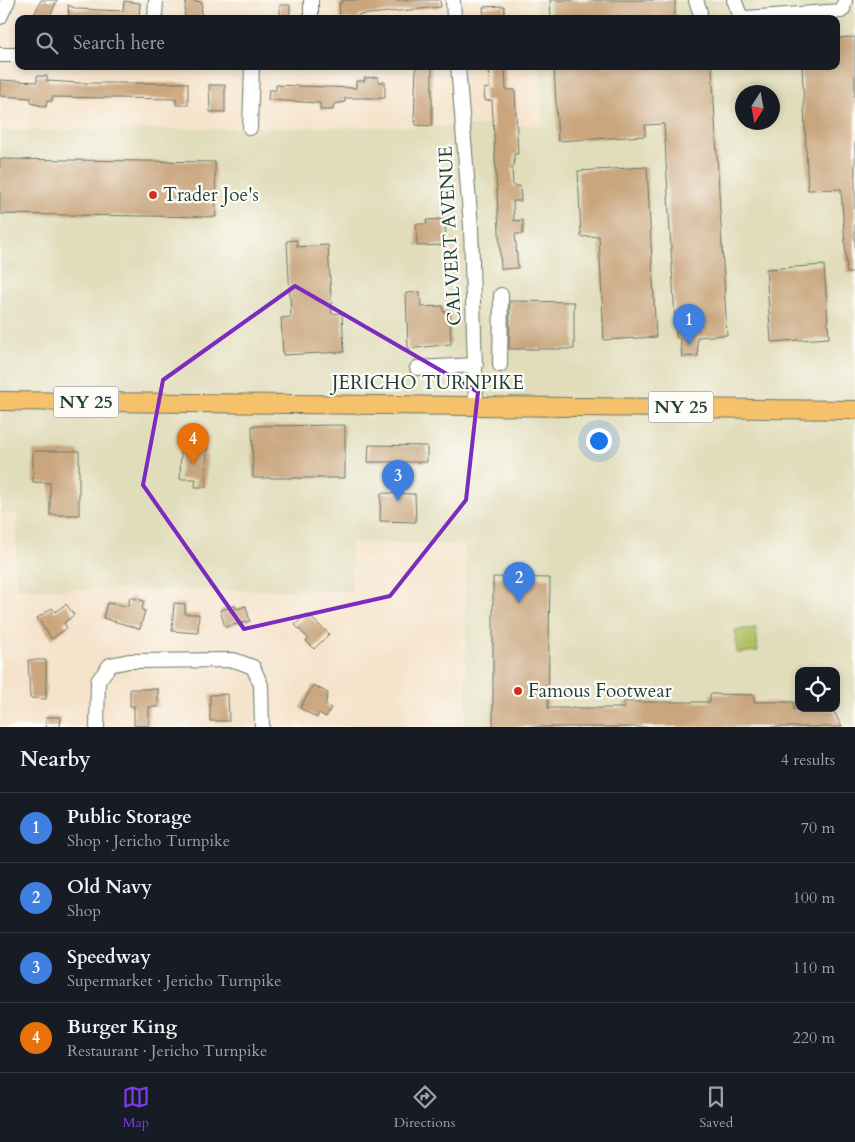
<!DOCTYPE html>
<meta charset="utf-8">
<style>
body{margin:0;font-family:Cardo,serif;background:#20242c;color:#f1f3f6}
.controls{position:absolute;right:15px;bottom:15px;display:grid;overflow:hidden;border-radius:10px;box-shadow:0 2px 8px #0003}
.controls button{width:45px;height:45px;display:grid;place-items:center;padding:0;border:0;border-bottom:1px solid #363941;background:#171b24;color:#f1f3f6;font:25px sans-serif}
.compass{position:absolute;left:735px;top:85px;width:45px;height:45px;border-radius:50%;background:#171b24;box-shadow:0 2px 8px #0003;rotate:191deg}
.you{position:absolute;left:598px;top:440px;width:18px;height:18px;margin:-12px;border:4px solid #fff;border-radius:50%;background:#1a73e8;box-shadow:0 0 0 8px #1a73e833}
.badge{display:grid;place-items:center;width:32px;height:32px;border-radius:50%;background:#7c3aed;color:#fff;font-size:16px;font-weight:700}
.pin{position:absolute;translate:-50% -41px;filter:drop-shadow(0 1px 2px #0008)}
.pin::after{content:'';position:absolute;top:26px;width:18px;height:15px;background:inherit;clip-path:polygon(0 0,100% 0,50% 100%)}
.list{margin:0;padding:0;list-style:none}
h2{display:flex;justify-content:space-between;align-items:center;height:65px;margin:0;padding:0 20px;font-size:21px}
h2 small{font-size:16px;font-weight:400;color:#9ea1a6}
.list li{display:grid;grid-template-columns:32px 1fr auto;gap:15px;align-items:center;box-sizing:border-box;height:70px;padding:0 20px;border-top:1px solid #363941}
.list b{display:block;font-size:19px;white-space:nowrap}
.list p{margin:0;font-size:16px;white-space:nowrap;color:#9ea1a6}
.list em{font-size:16px;font-style:normal;color:#9ea1a6}
.icon{flex:none;width:28px;height:28px;fill:none;stroke:currentColor;stroke-width:2;stroke-linecap:round;stroke-linejoin:round}
.map{position:relative;flex:none;width:855px;height:727px;overflow:hidden}
.search{position:absolute;background:#171b24;box-shadow:0 2px 8px #0003;left:15px;right:15px;top:15px;height:55px;display:flex;align-items:center;gap:12px;box-sizing:border-box;padding:0 18px;border-radius:10px;color:#9ea1a6;font-size:19px}
.sheet{height:345px;background:#171b24}
nav{display:flex;justify-content:space-around;align-items:center;box-sizing:border-box;height:70px;border-top:1px solid #363941;background:#171b24;font-size:14px;color:#9ea1a6}
nav a{display:grid;justify-items:center;gap:2px}
nav .on{color:#7c3aed}
.map>svg:first-child{display:block}
</style>
<div class="map">
<svg width="855" height="727" viewBox="0 0 855 727">
<rect width="100%" height="100%" fill="#fdfcf7"/>
<filter id="ink" filterUnits="userSpaceOnUse"><feTurbulence type="fractalNoise" baseFrequency=".02" numOctaves="2"/><feDisplacementMap in="SourceGraphic" scale="10" xChannelSelector="R" yChannelSelector="G"/><feConvolveMatrix kernelMatrix="1 2 1 2 8 2 1 2 1" color-interpolation-filters="sRGB"/></filter>
<filter id="wash" filterUnits="userSpaceOnUse"><feTurbulence type="fractalNoise" baseFrequency=".0096" numOctaves="4" result="noise"/><feDisplacementMap in="SourceGraphic" scale="20" xChannelSelector="R" yChannelSelector="G"/><feGaussianBlur stdDeviation="1.12" result="paint"/><feColorMatrix in="noise" values="0 0 0 0 0 0 0 0 0 0 0 0 0 0 0 0 0 1.4 0 .05"/><feComposite in="paint" operator="in"/></filter>
<g filter="url(#wash)">
<rect width="100%" height="100%" fill="#f5e3cb"/>
<!-- built -->
<path fill="#e1dcba" fill-rule="evenodd" d="M536,0H855V727H466L465,545L351,542L352,591L16,589L17,514L0,513V131L542,125L540,66H836V19H537ZM742,92H772V122H742ZM799,671H836V708H799Z"/>
<!-- green -->
<path fill="#b0bf61" stroke="#687e4a" d="M756,628L758,651L737,653L735,630Z"/>
<g id="blocks">
<!-- building -->
<path fill="#c9a67e" d="M41,0H57L49,19H32Z
M186,0L202,2L201,19H184Z
M342,0H440L441,7L358,15L359,19H340L339,3H342Z
M550,0H675V19L551,18Z
M124,1L140,3L139,19H69L68,5L77,9L123,11Z
M280,5H290V19H280Z
M504,6L505,19H484L483,7Z
M855,37V273H847L841,189L808,190L802,66H836V38Z
M416,66H432V126L416,125V121H414Z
M488,66H505L506,90H515L518,154H514V167H512L513,186H520L521,201H513L514,221L523,220V234H515L518,268L501,269L492,100L485,101L484,89L489,88Z
M554,66H712L727,335L697,337L698,356L682,357L680,338H676L664,124L645,125V136L558,141Z
M37,76H47V81L80,83H188V105H176V99L52,97V101H47L46,107L31,103V98L0,96V80L37,82Z
M378,77V82H385V98H345V102L334,104L333,110H320V103L268,100L269,90H276V85L356,88V81H365L364,78Z
M209,85H225V112H210Z
M0,159L215,162L216,217L0,214Z
M647,167L656,337L604,340L599,236L581,237L578,171Z
M445,219L446,245L417,246L416,224H427L426,220Z
M297,240V247L328,245L332,314L342,313L344,352L283,355L281,318L291,317L287,241Z
M824,265L829,338L771,342L766,269Z
M420,292L421,307L443,306V312L450,311L451,344L408,349L406,293Z
M510,301L574,302V349H509Z
M345,425V478H253L252,426Z
M369,445L427,446V462H368Z
M181,448H207L206,487H195L196,479H180Z
M33,451H79V515H50V483L33,482Z
M381,493L415,494L416,522L380,521Z
M493,577L550,578L548,708H624V702H710V694L754,695V702H794V710H833L842,727H493Z
M130,597L144,601L142,610L145,611L140,629L103,618L107,603L128,606Z
M174,603L185,604V614H199L198,633L172,631Z
M66,604L74,615L64,623L67,628L52,639L37,618L52,608L55,612Z
M235,606L236,609L246,606L250,621L225,627L220,610Z
M307,614L329,634L314,649L306,641L309,639L295,625Z
M28,660H46V699L30,698Z
M313,685L328,693L325,705L331,708L326,717L319,713L317,718L300,708Z
M130,689H158V707H149V726H134V706H130Z
M228,694L229,721H210V695Z
M46,717H61L60,727H46Z"/>
</g>
</g>
<g filter="url(#ink)">
<use href="#blocks" fill-opacity="0" stroke="#6a7769" stroke-width="1"/>
<g fill="none" stroke-linecap="round" stroke-linejoin="round">
<!-- minor casing -->
<g stroke="#6a7769" stroke-width="16">
<path id="minor" d="M311,0V19
M453,0L454,19
M696,0L700,12
M734,0L740,15L745,18L841,11L843,9L845,0
M0,17L8,0
M155,19L156,0
M0,55H19
M458,66L471,227L476,405
M250,128L252,66
M500,365L501,295
M417,368L476,365
M97,727L98,681L110,665L129,661L234,660L253,667L261,685L262,727"/>
</g>
<!-- major casing -->
<g stroke="#6a7769" stroke-width="20">
<path id="major" d="M0,401L855,410"/>
</g>
<!-- minor -->
<use href="#minor" stroke="#fff" stroke-width="14"/>
<!-- major -->
<use href="#major" stroke="#f5c16b" stroke-width="18"/>
</g>
</g>
<!-- marked area -->
<path fill="none" stroke="#7b2cbf" stroke-width="4" stroke-linejoin="round" d="M295,286L478,392L466,500L390,596L244,629L143,485L163,380Z"/>
<!-- markers -->
<g fill="#c8321e" stroke="#fdfcf7" stroke-width="2">
<circle cx="153" cy="195" r="5"/>
<circle cx="518" cy="691" r="5"/>
</g>
<g text-anchor="middle" dominant-baseline="central" stroke-width="4.5" stroke-linejoin="round" paint-order="stroke">
<!-- shield labels -->
<g fill="#fdfcf7" stroke="#62766e" stroke-width="1">
<rect x="53.5" y="386.5" width="65" height="31" rx="4"/>
<rect x="648.5" y="391.5" width="65" height="31" rx="4"/>
</g>
<g font-size="18" font-weight="bold" fill="#1f3d34">
<text x="86" y="402">NY 25</text>
<text x="681" y="407">NY 25</text>
</g>
<!-- poi labels -->
<g font-size="19" fill="#1f3d34" stroke="#fdfcf7" text-anchor="start">
<text x="163" y="195">Trader Joe's</text>
<text x="528" y="691">Famous Footwear</text>
</g>
<!-- street labels -->
<g font-size="19" fill="#1f3d34" stroke="#fdfcf7">
<text transform="translate(450 236) rotate(-93)">CALVERT AVENUE</text>
<text x="428" y="383">JERICHO TURNPIKE</text>
</g>
</g>
</svg>
<div class="controls">
<button><svg class="icon" aria-label="locate" viewBox="0 0 24 24"><circle cx="12" cy="12" r="6"/><path d="M12 2v4M12 18v4M2 12h4M18 12h4"/></svg></button>
</div>
<svg class="compass" viewBox="-18 -18 36 36"><path d="M0-13l5 13h-10z" fill="#e53935"/><path d="M0 13l5-13h-10z" fill="#9ea1a6"/></svg>
<div class="you"></div>
<div class="pin badge" style="left:689px;top:345px;background:#3f7fe0">1</div>
<div class="pin badge" style="left:519px;top:603px;background:#3f7fe0">2</div>
<div class="pin badge" style="left:398px;top:501px;background:#3f7fe0">3</div>
<div class="pin badge" style="left:193px;top:464px;background:#e8710a">4</div>
<div class="search"><svg class="icon" aria-label="search" viewBox="0 0 24 24"><circle cx="10" cy="10" r="6"/><path d="M15 15l6 6"/></svg>Search here</div>
</div>
<section class="sheet">
<h2>Nearby<small>4 results</small></h2>
<ul class="list">
<li><span class="badge" style="background:#3f7fe0">1</span><div><b>Public Storage</b><p>Shop · Jericho Turnpike</p></div><em>70 m</em></li>
<li><span class="badge" style="background:#3f7fe0">2</span><div><b>Old Navy</b><p>Shop</p></div><em>100 m</em></li>
<li><span class="badge" style="background:#3f7fe0">3</span><div><b>Speedway</b><p>Supermarket · Jericho Turnpike</p></div><em>110 m</em></li>
<li><span class="badge" style="background:#e8710a">4</span><div><b>Burger King</b><p>Restaurant · Jericho Turnpike</p></div><em>220 m</em></li>
</ul>
</section>
<nav>
<a class="on"><svg class="icon" aria-label="map" viewBox="0 0 24 24"><path d="M3 6l6-2 6 2 6-2v14l-6 2-6-2-6 2zM9 4v14M15 6v14"/></svg>Map</a>
<a><svg class="icon" aria-label="directions" viewBox="0 0 24 24"><path d="M12 3l9 9-9 9-9-9zM9 14v-3h6M13 9l2 2-2 2"/></svg>Directions</a>
<a><svg class="icon" aria-label="saved" viewBox="0 0 24 24"><path d="M7 4h10v16l-5-4-5 4z"/></svg>Saved</a>
</nav>
